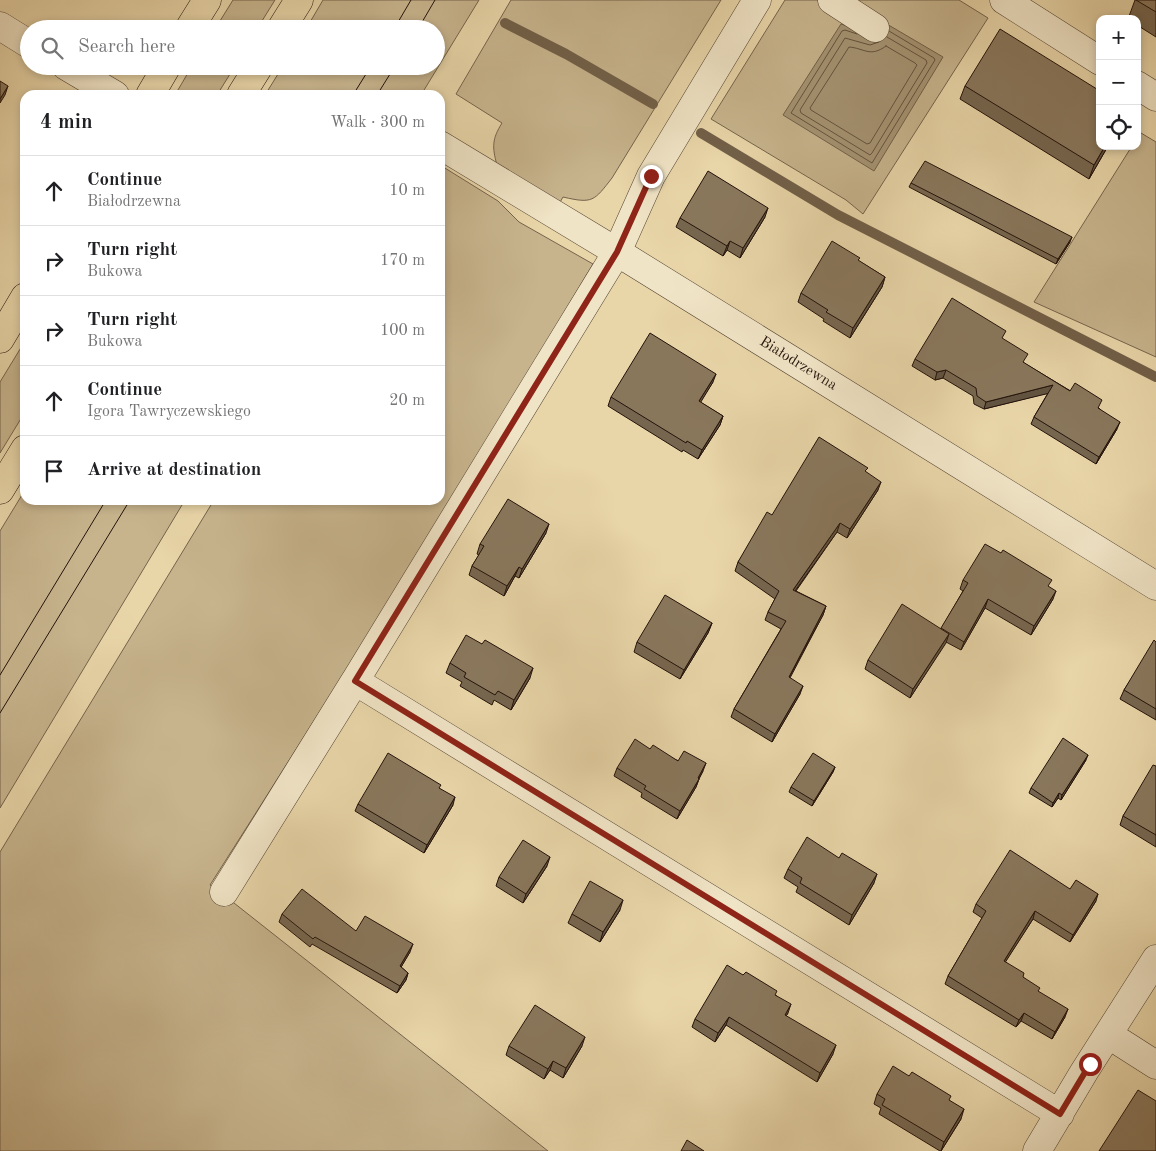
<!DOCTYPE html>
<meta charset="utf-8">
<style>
body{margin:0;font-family:"Old Standard TT",serif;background:#f6f6f6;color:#202124}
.controls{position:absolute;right:15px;top:15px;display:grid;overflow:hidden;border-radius:10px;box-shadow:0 2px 8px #0003}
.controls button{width:45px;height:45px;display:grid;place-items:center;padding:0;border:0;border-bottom:1px solid #e0e0e0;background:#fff;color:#202124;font:25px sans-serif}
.stop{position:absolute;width:15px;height:15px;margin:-11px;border:4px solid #8f2418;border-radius:50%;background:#fff}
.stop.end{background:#8f2418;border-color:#fff;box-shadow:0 1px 5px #0008}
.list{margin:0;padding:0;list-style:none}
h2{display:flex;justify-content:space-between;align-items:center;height:65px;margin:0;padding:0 20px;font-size:21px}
h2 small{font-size:16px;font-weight:400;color:#757577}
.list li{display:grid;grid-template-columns:32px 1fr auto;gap:15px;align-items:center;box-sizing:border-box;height:70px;padding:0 20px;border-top:1px solid #e0e0e0}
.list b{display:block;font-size:19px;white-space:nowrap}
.list p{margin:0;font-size:16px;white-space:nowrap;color:#757577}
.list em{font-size:16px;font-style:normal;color:#757577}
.icon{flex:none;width:28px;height:28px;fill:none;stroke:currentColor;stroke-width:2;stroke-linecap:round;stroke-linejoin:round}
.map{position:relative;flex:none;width:1156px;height:1151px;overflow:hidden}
.search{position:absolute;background:#fff;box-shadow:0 2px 8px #0003;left:20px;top:20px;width:425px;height:55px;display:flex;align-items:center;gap:12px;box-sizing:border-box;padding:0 18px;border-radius:28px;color:#757577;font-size:19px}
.panel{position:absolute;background:#fff;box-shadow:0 2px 8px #0003;left:20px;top:90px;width:425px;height:415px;border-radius:15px}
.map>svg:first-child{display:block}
</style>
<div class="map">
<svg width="1156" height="1151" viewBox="0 0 1156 1151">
<rect width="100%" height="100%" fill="#e8d5a8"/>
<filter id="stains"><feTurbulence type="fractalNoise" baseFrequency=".004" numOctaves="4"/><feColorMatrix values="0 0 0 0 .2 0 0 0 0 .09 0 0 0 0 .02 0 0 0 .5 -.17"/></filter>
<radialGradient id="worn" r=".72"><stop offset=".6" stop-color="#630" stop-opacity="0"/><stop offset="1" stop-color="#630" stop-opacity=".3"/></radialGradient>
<!-- green -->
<path fill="#c7b48d" stroke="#75634c" d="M233,0H275L257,29H215Z
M323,0H479L421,95H265L283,66H436V29H306Z
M511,0H721L612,178C594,201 593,204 563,197L559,204L497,165C492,147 492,139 502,123L456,94Z
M785,0H959L988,18L863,214L846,200L711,119Z
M192,66H235L217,95H175Z
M1141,133L1156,142V357L1034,302L1132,146H1137V139Z
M440,165L498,201L519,222L593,264C469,473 341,680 210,885L234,903L548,1151H0V852L214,500H440Z
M25,341V412L0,453V382Z
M25,490V500H185L0,808V531Z"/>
<!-- water -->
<path fill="#a59372" stroke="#715f48" d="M880,20L943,57L874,171L783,115L841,24L872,34Z"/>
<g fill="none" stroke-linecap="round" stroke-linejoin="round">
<!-- shore -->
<path stroke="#64523e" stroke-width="1" d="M857,34L845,30L842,31L791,113L872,163L935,60L934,58L889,31
M879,42L870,45L845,38L800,110L801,113L870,155L872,153L927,63L926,60L887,37
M886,46L915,63L917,65L870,143L867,144L811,110L810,108L849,47C864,48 870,58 886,46Z"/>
<!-- stream -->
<path stroke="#715f48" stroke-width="10" d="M505,23L566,54L653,104
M701,133L838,215L1156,377"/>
<!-- minor casing -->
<g stroke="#544332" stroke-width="29">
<path id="minor" d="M757,0L651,176L617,252L355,681L1060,1114
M832,0L875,28
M1004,0L1100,61
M0,26L29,44
M66,66L115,95
M1137,85L1156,97
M440,145L617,252L1156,586
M224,892L355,681
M1109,1035L1156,1065
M1037,1151L1084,1072L1156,959"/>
</g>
<!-- major casing -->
<g stroke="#23120a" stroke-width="29">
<path id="major" d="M189,29L207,0
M281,29L299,0
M150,95L167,66
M241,95L259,66
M0,339L25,297
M0,490L25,449"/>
</g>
<!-- minor -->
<use href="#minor" stroke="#f0e4c6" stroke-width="28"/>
<!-- major -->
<use href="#major" stroke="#e8d5a8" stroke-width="28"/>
<!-- tram -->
<path stroke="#23120a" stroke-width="1" d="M394,29L411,0
M418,29L435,0
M353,95L371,66
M377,95L395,66
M0,675L106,500
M0,713L130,500"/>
</g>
<!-- wall -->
<path fill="#76664f" stroke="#23120a" d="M1135,0H1156V37L1137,25V19H1128Z
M965,86L1108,146L1089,179L960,99Z
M911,183L1070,242L1056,264L909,187Z
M765,217L740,258L727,250L723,256L676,227L680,218Z
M859,261L885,277L882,287L850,338L823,321L824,319L798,302L801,293Z
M1003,339L1024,363L1099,408L1117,429L1096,464L1031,424L1034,417L1048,393L984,409L974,404L973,396L943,378L935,380L912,366L915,359Z
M713,382L700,402L723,416L720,425L698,459L683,450L682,452L608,406L611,397Z
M866,472L878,490L847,538L837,532L796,591L826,606L823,615L790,678L800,694L772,742L731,717L734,709L781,629L765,620L768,612L775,599L735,571L738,562L772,515Z
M546,533L519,578L515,576L504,596L469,575L472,566L479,555L477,554L480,544Z
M963,580L1049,587L1053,599L1031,635L985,608L961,650L946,642L910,698L865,669L868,660L941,629L963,591L960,589Z
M712,623L708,633L680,679L634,652L637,642Z
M1156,642V720L1120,699L1124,690Z
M450,663L530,678L511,710L494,700L492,705L460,686L462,682L446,673Z
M650,749L703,771L699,779L696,787L677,819L641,797L642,793L614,776L617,768Z
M1086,760L1061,800L1058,798L1052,807L1029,793L1031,788Z
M1156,766V847L1120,825L1123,816Z
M835,767L833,772L812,806L789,792L791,787Z
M440,789L453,805L424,853L355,811L358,804Z
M547,866L523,903L496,886L499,877Z
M788,869L874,883L849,925L796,892L798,887L784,878Z
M1070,889L1096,901L1070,942L1033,919L1005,962L1023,977L1065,1017L1052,1039L1021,1021L1016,1027L945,984L948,976L982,918L973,912L976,904Z
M620,910L600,942L568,923L572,914Z
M282,914L356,931L410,952L401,967L408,973L406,980L397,993L312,944L310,947L279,922Z
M776,995L788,1013L786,1016L833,1054L817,1082L726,1025L715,1042L692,1027L695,1019Z
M509,1046H582L563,1078L550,1070L544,1079L506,1055Z
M909,1076L949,1100L961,1119L941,1151H940L879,1114L881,1108L874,1104L877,1094Z"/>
<!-- shaded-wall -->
<path fill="#605340" stroke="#23120a" d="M8,86L5,95L0,103V99Z
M1105,146H1108L1089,179L1094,165Z
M768,208L765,217L740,258L743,248Z
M1072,237L1070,242L1056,264L1058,259Z
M730,241L727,250L723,256L727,246Z
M885,277L882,287L850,338L853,328Z
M946,370L943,378L935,380L937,372Z
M716,374L713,382L696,410L699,401Z
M1053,385L1050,393L984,409L986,402Z
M723,416L720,425L698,459L702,450Z
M1120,422L1117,429L1096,464L1099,457Z
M881,482L878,490L847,538L850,529Z
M840,523L837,532L790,598L793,590Z
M549,524L546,533L519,578L522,569Z
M519,567L515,576L504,596L507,586Z
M1056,591L1053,599L1031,635L1034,626Z
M988,599L985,608L961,650L964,642Z
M826,606L823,615L785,685L789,677Z
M712,623L708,633L680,679L684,670Z
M949,634L946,643L910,698L913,689Z
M533,668L530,678L511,710L514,700Z
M803,686L800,694L772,742L775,734Z
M1088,755L1086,760L1061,800L1062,795Z
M706,763L703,771L695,786L698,778Z
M835,767L833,772L812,806L814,801Z
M699,779L696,787L677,819L680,811Z
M1059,793L1058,798L1052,807L1053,803Z
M455,797L453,805L424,853L427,845Z
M550,857L547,866L523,903L526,894Z
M877,874L874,883L849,925L852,915Z
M1098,894L1096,901L1070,942L1073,935Z
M623,900L620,910L600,942L603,932Z
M1035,911L1033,919L1001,969L1004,961Z
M413,944L410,952L397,974L400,966Z
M408,973L406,980L397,993L400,986Z
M791,1004L788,1013L782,1023L785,1015Z
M1068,1009L1065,1017L1052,1039L1055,1032Z
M1024,1013L1021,1021L1016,1027L1019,1020Z
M729,1017L726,1025L715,1042L718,1033Z
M585,1037L582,1046L563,1078L566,1068Z
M836,1045L833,1054L817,1082L820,1073Z
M553,1061L550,1070L544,1079L548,1069Z
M964,1109L961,1119L941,1151L944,1142Z"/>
<!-- building -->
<path fill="#89775c" stroke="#23120a" d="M1136,0H1156V12Z
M1000,29L1100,91V146H1105L1094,165L965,86Z
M0,81L8,86L0,99Z
M925,161L1072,237L1058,259L962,209L911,183Z
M708,171L768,208L743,248L730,241L727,246L680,218Z
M832,241L860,258L858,260L885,277L853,328L826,312L828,310L801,293Z
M952,298L1006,331L1002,338L1028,354L1023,362L1070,391L1075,383L1102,400L1098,408L1120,422L1099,457L1034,417L1053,385L986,402L977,396L976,388L946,370L937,372L915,359Z
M650,333L716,374L699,401L723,416L702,450L687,441L686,443L611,397Z
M819,437L868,468L865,471L881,482L850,529L840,523L793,590L826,606L789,677L803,686L775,734L734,709L786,621L768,612L779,591L738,562L767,512L772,515Z
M508,499L549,524L522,569L519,567L507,586L472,566L484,546L480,544Z
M985,544L1001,553L1003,550L1052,580L1048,586L1056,591L1034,626L988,599L964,642L941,628L968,583L963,580Z
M665,595L712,623L684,670L637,642Z
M902,604L949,634L913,689L868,660Z
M466,635L482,644L485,640L533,668L514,700L498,691L495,695L464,677L466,673L450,663Z
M1154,640L1156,642V709L1124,690Z
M1063,738L1088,755L1062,795L1059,793L1053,803L1031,788Z
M635,739L650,749L653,745L678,761L684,751L706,763L698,778L699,779L680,811L644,789L646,786L617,768Z
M388,753L441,785L439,788L455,797L427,845L358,804Z
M813,753L835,767L814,801L791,787Z
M1153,765L1156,766V835L1123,816Z
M807,837L839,858L842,853L877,874L852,915L800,883L802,878L788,869Z
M523,840L550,857L526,894L499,877Z
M1010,850L1070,889L1076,880L1098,894L1073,935L1035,911L1004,961L1024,973L1023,977L1040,988L1038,991L1068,1009L1055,1032L1024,1013L1019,1020L948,976L986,911L976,904Z
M590,881L623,900L603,932L572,914Z
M302,889L356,931L365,916L413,944L400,966L408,973L400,986L315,937L313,939L282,914Z
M727,965L743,975L746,972L777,991L775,995L791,1004L785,1015L836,1045L820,1073L729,1017L718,1033L695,1019Z
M535,1005L585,1037L566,1068L553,1061L548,1069L509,1046Z
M893,1066L909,1076L912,1072L951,1096L949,1100L964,1109L944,1142L882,1105L885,1099L877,1094Z
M1138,1090L1156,1101V1151H1099Z
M687,1140L704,1151H681Z"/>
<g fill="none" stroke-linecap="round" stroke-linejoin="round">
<!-- route -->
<path stroke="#8f2418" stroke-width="6" d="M651,176L617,252L355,681L1060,1114L1090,1064"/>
</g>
<g text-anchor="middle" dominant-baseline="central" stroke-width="5" stroke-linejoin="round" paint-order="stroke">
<!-- street labels -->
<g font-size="15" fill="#23120a" stroke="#f0e4c6">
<text transform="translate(798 364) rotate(32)">Białodrzewna</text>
</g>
</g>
<rect width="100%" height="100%" filter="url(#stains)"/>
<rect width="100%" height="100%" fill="url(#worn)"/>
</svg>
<div class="controls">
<button>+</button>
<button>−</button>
<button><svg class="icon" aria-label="locate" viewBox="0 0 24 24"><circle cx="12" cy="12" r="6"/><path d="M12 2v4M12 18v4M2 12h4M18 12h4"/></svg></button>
</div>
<div class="stop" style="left:1090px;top:1064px"></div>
<div class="stop end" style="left:651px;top:176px"></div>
<div class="search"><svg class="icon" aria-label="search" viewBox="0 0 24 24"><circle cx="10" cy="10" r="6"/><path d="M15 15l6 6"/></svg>Search here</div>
<section class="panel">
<h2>4 min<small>Walk · 300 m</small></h2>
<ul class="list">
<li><svg class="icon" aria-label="ahead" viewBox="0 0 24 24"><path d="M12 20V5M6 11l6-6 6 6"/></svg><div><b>Continue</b><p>Białodrzewna</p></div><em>10 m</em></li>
<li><svg class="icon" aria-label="right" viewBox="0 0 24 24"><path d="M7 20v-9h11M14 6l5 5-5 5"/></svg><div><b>Turn right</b><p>Bukowa</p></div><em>170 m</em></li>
<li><svg class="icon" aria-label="right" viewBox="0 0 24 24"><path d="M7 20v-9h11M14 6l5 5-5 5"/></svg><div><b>Turn right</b><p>Bukowa</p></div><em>100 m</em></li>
<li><svg class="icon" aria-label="ahead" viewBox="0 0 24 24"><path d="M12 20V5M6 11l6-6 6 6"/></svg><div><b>Continue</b><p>Igora Tawryczewskiego</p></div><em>20 m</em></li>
<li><svg class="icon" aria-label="arrive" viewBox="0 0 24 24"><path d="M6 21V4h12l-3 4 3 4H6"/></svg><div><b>Arrive at destination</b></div></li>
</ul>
</section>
</div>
